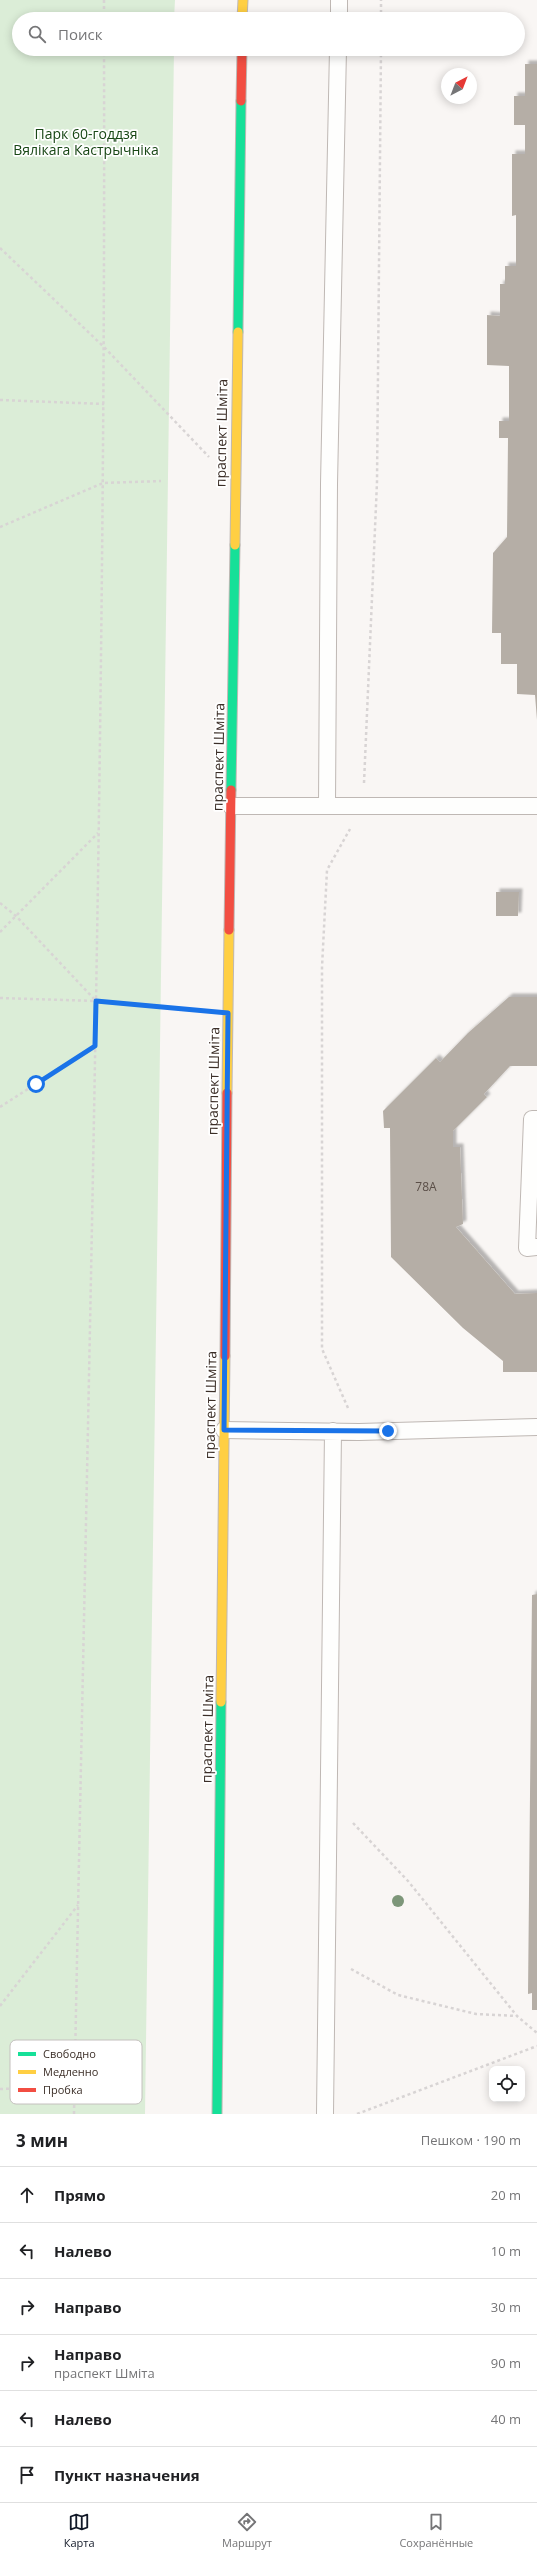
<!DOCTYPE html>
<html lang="ru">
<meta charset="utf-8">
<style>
body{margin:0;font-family:"Open Sans",sans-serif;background:#f2f2f2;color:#202124}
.controls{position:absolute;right:12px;bottom:12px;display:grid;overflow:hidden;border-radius:8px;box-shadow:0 2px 10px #0003}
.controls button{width:36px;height:36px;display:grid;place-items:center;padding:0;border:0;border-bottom:1px solid #e0e0e0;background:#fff;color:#202124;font:20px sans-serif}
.compass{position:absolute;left:441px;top:68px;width:36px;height:36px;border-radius:50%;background:#fff;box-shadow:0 2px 10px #0003;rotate:42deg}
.stop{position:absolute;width:12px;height:12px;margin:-9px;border:3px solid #1a73e8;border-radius:50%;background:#fff}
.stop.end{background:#1a73e8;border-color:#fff;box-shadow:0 1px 4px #0008}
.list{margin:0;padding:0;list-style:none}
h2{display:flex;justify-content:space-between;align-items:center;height:52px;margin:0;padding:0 16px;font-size:17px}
h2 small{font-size:13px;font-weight:400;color:#757577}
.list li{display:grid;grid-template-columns:26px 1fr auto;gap:12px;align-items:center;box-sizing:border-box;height:56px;padding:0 16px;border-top:1px solid #e0e0e0}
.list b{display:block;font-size:15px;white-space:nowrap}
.list p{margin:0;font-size:13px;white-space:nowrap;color:#757577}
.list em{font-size:13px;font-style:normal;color:#757577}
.icon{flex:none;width:22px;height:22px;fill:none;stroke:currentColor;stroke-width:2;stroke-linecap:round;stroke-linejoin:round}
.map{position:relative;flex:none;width:537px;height:2114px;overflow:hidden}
.search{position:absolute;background:#fff;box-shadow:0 2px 10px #0003;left:12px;right:12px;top:12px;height:44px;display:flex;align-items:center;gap:10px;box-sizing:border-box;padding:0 14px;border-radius:22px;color:#757577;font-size:15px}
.sheet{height:388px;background:#fff}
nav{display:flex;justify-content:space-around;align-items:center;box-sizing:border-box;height:56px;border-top:1px solid #e0e0e0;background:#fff;font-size:11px;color:#757577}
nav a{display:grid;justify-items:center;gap:2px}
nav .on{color:#111827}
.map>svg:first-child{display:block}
</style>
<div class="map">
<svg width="537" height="2114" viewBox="0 0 537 2114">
<defs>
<filter id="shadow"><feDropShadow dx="3.5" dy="-3.5" stdDeviation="1" flood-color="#0004"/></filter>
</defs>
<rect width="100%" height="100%" fill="#f9f6f4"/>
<!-- green -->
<path fill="#dbedd7" d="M0,0H175L174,19H19V49H174L145,2114H0Z"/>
<!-- building -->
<path fill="#b5aea6" filter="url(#shadow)" d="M525,64H537V720L535,695L517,694V664H501V633H492L493,553L507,537L508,438H499V421H509V366L487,365V315L500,316V284H505V266H516V215L512,216V154H525V125H514V96H525Z
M496,892H519L518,916H496Z
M509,997H537V1066H510L484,1094L487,1097L453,1131V1147H460L463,1224L456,1227L515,1294L537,1293V1372H503V1361L463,1328L391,1257L390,1128H384L383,1111L436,1058L440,1062L468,1033Z
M537,1594V2010H532V1993L528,1994L532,1595Z"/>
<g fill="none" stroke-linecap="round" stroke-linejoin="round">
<!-- lane casing -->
<g stroke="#bfb8b4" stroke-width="18">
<path id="lane" d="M339,19V0
M327,805L329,484L338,49
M231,806H537
M537,1119H532L527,1248L537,1247
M224,1430L359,1432L537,1427
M325,2114L333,1431"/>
</g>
<!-- fast casing -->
<g stroke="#bfb8b4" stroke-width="11">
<path id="fast" d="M238,332L241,101
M231,790L235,545
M217,2114L221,1702"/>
</g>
<!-- slow casing -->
<g stroke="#bfb8b4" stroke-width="11">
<path id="slow" d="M242,19L243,0
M235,545L238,332
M227,1093L229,930
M221,1702L225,1356"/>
</g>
<!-- jam casing -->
<g stroke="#bfb8b4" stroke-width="11">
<path id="jam" d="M241,101L242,49
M229,930L231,790
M225,1356L227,1093"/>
</g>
<!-- path -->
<path stroke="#d8d4d4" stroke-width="2.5" stroke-dasharray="3 3" stroke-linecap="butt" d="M104,0V19
M381,19V0
M0,248L105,348L209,457
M0,400L104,404
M0,527L103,483L161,481
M364,783L377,482L381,49
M0,903L16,916L96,1001
M0,932L98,833
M0,998L96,1001L201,1011
M0,1107L95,1046
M348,1408L322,1349V967L327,870L350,829
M353,1823L408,1881L517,2016L537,2033
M351,1969L398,1995L476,2014L517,2016
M0,2006L78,1905
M0,2089L74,2086
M74,2114C87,1426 106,737 104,49
M357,2114L537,2046"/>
<!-- lane -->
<use href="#lane" stroke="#fefefd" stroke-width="16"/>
<!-- fast -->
<use href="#fast" stroke="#16e098" stroke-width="9"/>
<!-- slow -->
<use href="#slow" stroke="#ffcf43" stroke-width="9"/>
<!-- jam -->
<use href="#jam" stroke="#f24e42" stroke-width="9"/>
</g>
<!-- trees -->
<circle fill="#7d9679" cx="398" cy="1901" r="6"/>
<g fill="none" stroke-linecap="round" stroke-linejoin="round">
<!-- route -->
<path stroke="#1a73e8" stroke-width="5" d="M36,1084L95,1046L96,1001L228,1013L224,1430L388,1431"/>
</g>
<g text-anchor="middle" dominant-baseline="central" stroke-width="3.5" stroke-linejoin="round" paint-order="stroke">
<!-- number labels -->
<g font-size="12" fill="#5a4e47">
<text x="426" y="1186">78А</text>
</g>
<!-- park labels -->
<g font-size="14" fill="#184715" stroke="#fff">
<text x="86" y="133">Парк 60-годдзя<tspan x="86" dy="16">Вялікага Кастрычніка</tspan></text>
</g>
<!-- street labels -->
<g font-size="14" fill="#3b2e27" stroke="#fff">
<text transform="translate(221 433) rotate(-89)">праспект Шміта</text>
<text transform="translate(218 757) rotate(-89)">праспект Шміта</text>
<text transform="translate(213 1081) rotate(-89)">праспект Шміта</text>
<text transform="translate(210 1405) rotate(-89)">праспект Шміта</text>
<text transform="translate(207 1729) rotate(-89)">праспект Шміта</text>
</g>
</g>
<!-- legend -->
<rect x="10" y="2040" width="132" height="64" rx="6" fill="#fff" stroke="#c4c0be" stroke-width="1"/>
<rect x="18" y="2052" width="18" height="4" fill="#16e098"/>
<rect x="18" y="2070" width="18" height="4" fill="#ffcf43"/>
<rect x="18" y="2088" width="18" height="4" fill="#f24e42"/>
<g font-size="11" fill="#3b2e27">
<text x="43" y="2058">Свободно</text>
<text x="43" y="2076">Медленно</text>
<text x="43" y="2094">Пробка</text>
</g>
</svg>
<div class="controls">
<button><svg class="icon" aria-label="locate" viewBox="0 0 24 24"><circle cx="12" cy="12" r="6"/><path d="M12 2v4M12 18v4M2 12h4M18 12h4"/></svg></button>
</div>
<svg class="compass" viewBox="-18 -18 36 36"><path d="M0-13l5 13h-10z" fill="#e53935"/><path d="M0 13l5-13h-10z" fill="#757577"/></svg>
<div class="stop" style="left:36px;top:1084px"></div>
<div class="stop end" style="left:388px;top:1431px"></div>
<div class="search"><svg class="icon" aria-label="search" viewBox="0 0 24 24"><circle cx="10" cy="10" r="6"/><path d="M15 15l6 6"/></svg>Поиск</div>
</div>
<section class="sheet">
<h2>3 мин<small>Пешком · 190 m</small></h2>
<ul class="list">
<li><svg class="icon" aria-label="ahead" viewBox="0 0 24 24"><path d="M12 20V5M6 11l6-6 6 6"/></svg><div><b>Прямо</b></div><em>20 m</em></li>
<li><svg class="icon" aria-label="left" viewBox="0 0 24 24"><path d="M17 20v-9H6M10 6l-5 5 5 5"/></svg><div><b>Налево</b></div><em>10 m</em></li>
<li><svg class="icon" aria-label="right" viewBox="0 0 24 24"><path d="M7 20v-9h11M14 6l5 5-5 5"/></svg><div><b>Направо</b></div><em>30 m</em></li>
<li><svg class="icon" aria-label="right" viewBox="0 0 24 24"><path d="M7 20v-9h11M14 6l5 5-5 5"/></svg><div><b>Направо</b><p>праспект Шміта</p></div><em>90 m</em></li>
<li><svg class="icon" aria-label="left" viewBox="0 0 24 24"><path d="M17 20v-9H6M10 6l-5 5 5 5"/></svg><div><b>Налево</b></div><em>40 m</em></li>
<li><svg class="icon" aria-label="arrive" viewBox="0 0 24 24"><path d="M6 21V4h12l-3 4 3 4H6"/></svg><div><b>Пункт назначения</b></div></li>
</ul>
</section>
<nav>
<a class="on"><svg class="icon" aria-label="map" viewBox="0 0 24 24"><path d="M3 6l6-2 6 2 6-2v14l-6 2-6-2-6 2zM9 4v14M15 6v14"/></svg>Карта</a>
<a><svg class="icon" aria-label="directions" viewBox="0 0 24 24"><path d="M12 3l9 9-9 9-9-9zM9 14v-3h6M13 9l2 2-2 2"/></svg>Маршрут</a>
<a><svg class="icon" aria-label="saved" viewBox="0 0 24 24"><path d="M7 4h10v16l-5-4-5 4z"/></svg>Сохранённые</a>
</nav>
